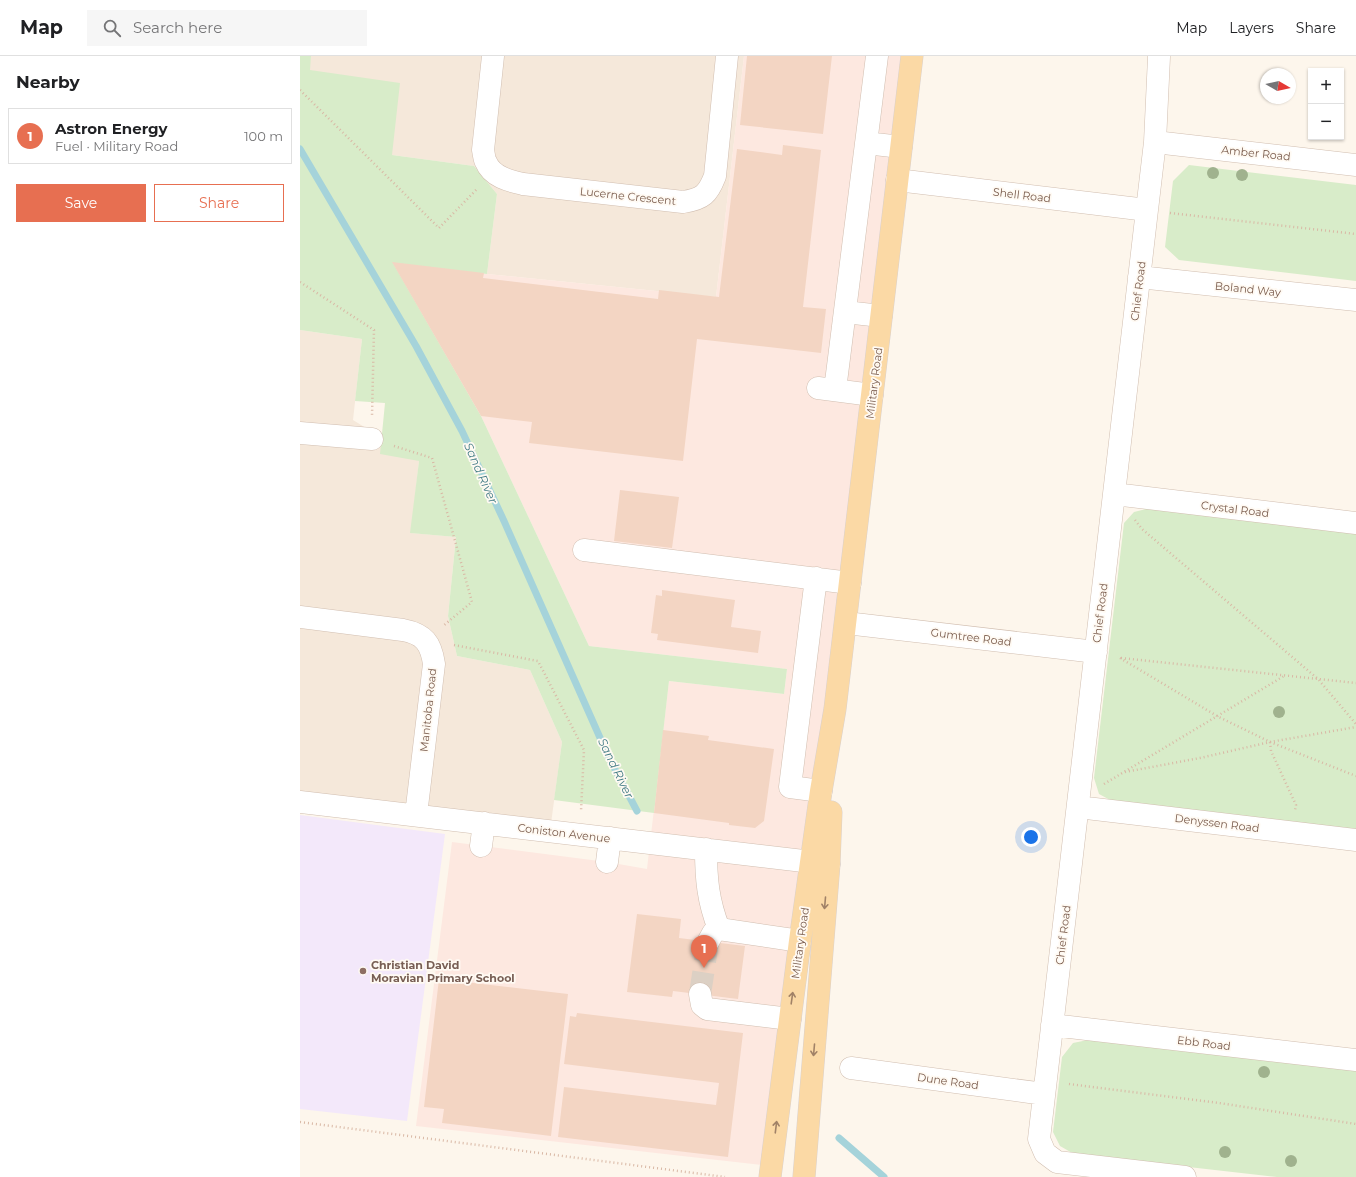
<!DOCTYPE html>
<meta charset="utf-8">
<style>
body{margin:0;font-family:Montserrat,sans-serif;background:#f6f6f6;color:#202124}
.controls{position:absolute;right:12px;top:12px;display:grid;overflow:hidden;border-radius:0px;box-shadow:0 1px 3px #0004}
.controls button{width:36px;height:36px;display:grid;place-items:center;padding:0;border:0;border-bottom:1px solid #e0e0e0;background:#fff;color:#202124;font:20px sans-serif}
.compass{position:absolute;left:960px;top:12px;width:36px;height:36px;border-radius:50%;background:#fff;box-shadow:0 1px 3px #0004;rotate:99deg}
.you{position:absolute;left:731px;top:781px;width:14px;height:14px;margin:-10px;border:3px solid #fff;border-radius:50%;background:#1a73e8;box-shadow:0 0 0 6px #1a73e833}
.badge{display:grid;place-items:center;width:26px;height:26px;border-radius:50%;background:#e76f51;color:#fff;font-size:13px;font-weight:700}
.pin{position:absolute;translate:-50% -33px;filter:drop-shadow(0 1px 2px #0008)}
.pin::after{content:'';position:absolute;top:21px;width:14px;height:12px;background:inherit;clip-path:polygon(0 0,100% 0,50% 100%)}
.list{margin:0;padding:0;list-style:none}
h2{display:flex;justify-content:space-between;align-items:center;height:52px;margin:0;padding:0 16px;font-size:17px}
h2 small{font-size:13px;font-weight:400;color:#757577}
.list li{display:grid;grid-template-columns:26px 1fr auto;gap:12px;align-items:center;box-sizing:border-box;height:56px;margin:0 8px 8px;padding:0 8px;border:1px solid #e0e0e0;border-radius:0px}
.list b{display:block;font-size:15px;white-space:nowrap}
.list p{margin:0;font-size:13px;white-space:nowrap;color:#757577}
.list em{font-size:13px;font-style:normal;color:#757577}
.actions{display:flex;gap:8px;padding:12px 16px}
.actions a{flex:1;padding:9px 0;border:1px solid #e76f51;border-radius:0px;text-align:center;font-size:14px;color:#e76f51}
.actions .main{background:#e76f51;color:#fff}
.icon{flex:none;width:22px;height:22px;fill:none;stroke:currentColor;stroke-width:2;stroke-linecap:round;stroke-linejoin:round}
.map{position:relative;flex:none;width:1056px;height:1121px;overflow:hidden}
header{display:flex;align-items:center;gap:24px;box-sizing:border-box;height:56px;padding:0 20px;background:#fff;border-bottom:1px solid #e0e0e0}
header strong{font-size:19px}
nav{display:flex;gap:22px;margin-inline-start:auto;font-size:14px}
.search{width:280px;height:36px;background:#f6f6f6;display:flex;align-items:center;gap:10px;box-sizing:border-box;padding:0 14px;border-radius:0px;color:#757577;font-size:15px}
main{display:flex}
aside{flex:1;background:#fff}
.map>svg:first-child{display:block}
</style>
<header>
<strong>Map</strong>
<div class="search"><svg class="icon" aria-label="search" viewBox="0 0 24 24"><circle cx="10" cy="10" r="6"/><path d="M15 15l6 6"/></svg>Search here</div>
<nav><a>Map</a><a>Layers</a><a>Share</a></nav>
</header>
<main>
<aside>
<h2>Nearby<small></small></h2>
<ul class="list">
<li><span class="badge">1</span><div><b>Astron Energy</b><p>Fuel · Military Road</p></div><em>100 m</em></li>
</ul>
<div class="actions"><a class="main">Save</a><a>Share</a></div>
</aside>
<div class="map">
<svg width="1056" height="1121" viewBox="0 0 1056 1121">
<rect width="100%" height="100%" fill="#fdf6ec"/>
<!-- residential -->
<path fill="#f5e8da" d="M11,0H444L416,241L187,218L197,138L174,110L92,99L9,14Z
M0,274L62,283L53,364L119,405L111,477L156,481L148,560L157,600L230,614L262,686L250,775L0,746Z"/>
<!-- commercial -->
<path fill="#fde8e0" d="M444,0H612L471,1110L116,1070L152,786L307,806L347,813L369,625L484,638L487,613L289,590L181,360L92,206L187,218L416,241Z"/>
<!-- education -->
<path fill="#f3e8fa" d="M0,759L145,778L107,1065L0,1053Z"/>
<!-- green -->
<path fill="#d8ecc9" d="M0,0H11L10,14L100,27L92,99L174,110L197,138L187,218L93,207L181,360L289,590L487,613L484,638L369,625L354,757L254,744L262,686L230,614L157,600L148,560L156,481L110,477L119,405L80,398L85,347L55,345L62,283L0,274Z
M889,109L1056,129V225L879,204L865,191L873,125Z
M850,452L1056,476V773L812,745L799,738L794,722L824,467L834,456Z
M793,983L1056,1014V1121H977L774,1098L760,1090L753,1076L762,1001L773,987Z"/>
<g fill="none" stroke-linecap="round" stroke-linejoin="round">
<!-- stream -->
<path stroke="#a5d3da" stroke-width="7" d="M0,93L116,290L162,375L204,465L309,702L337,755
M539,1082L584,1121"/>
</g>
<!-- building -->
<path fill="#f3d5c3" d="M447,0H532L523,78L440,69Z
M483,89L521,94L503,251L526,253L521,297L397,283L383,405L229,387L232,366L181,360L92,206L184,217L183,222L358,243L359,234L419,241L437,93L482,99Z
M320,434L379,441L372,492L314,485Z
M362,534L435,544L431,571L461,575L458,597L357,584L358,578L351,577L356,539L362,540Z
M363,674L409,680L408,684L474,693L464,765L455,772L429,769V767L354,757Z
M337,858L381,863L379,882L445,890L438,943L373,935L372,941L327,936Z
M139,923L268,938L251,1080L142,1067L144,1053L124,1051Z
M277,957L443,977L428,1101L258,1081L264,1031L416,1049L419,1027L264,1008L270,960L276,961Z"/>
<g fill="none" stroke-linecap="round" stroke-linejoin="round">
<!-- minor-tunnel -->
<path stroke="#dcd0c4" stroke-width="22" stroke-dasharray="22 11" stroke-linecap="butt" d="M400,938L408,886"/>
<!-- minor casing -->
<g stroke="#d1beb0" stroke-width="23">
<path id="minor" d="M193,0L183,94C184,98 184,103 186,106C192,121 210,125 223,128L383,146C403,143 408,138 415,120L427,0
M859,1L855,86L847,154L739,1083L745,1097L757,1106L885,1121
M855,86L1056,109
M566,87L601,91
M597,124L847,154
M839,221L1056,244
M545,256L581,260
M518,332L572,339
M535,334L577,0
M0,377L72,383
M814,438L1056,467
M284,494L550,527
M516,522L490,731L521,735
M0,561L103,574C124,578 131,587 134,608L116,759
M546,567L796,596
M0,746L529,808
M778,751L1056,784
M181,790L184,767
M406,793C406,823 408,845 419,873
M307,806L310,782
M408,886L413,877L419,873L500,885
M400,938L402,949L407,953L490,963
M752,969L1056,1004
M551,1012L744,1038"/>
</g>
<!-- major casing -->
<g stroke="#dad1cd" stroke-width="23">
<path id="major" d="M470,1121L500,885L521,735L535,653L612,0
M504,1121L529,808L531,756"/>
</g>
<!-- path -->
<path stroke="#d9b8a5" stroke-width="2.5" stroke-dasharray="1 3" stroke-linecap="butt" d="M0,34L139,172L178,132
M870,157L1056,178
M0,226L74,274L72,360
M94,390L132,402L172,546L143,570
M835,464L842,473L1018,623L1056,668
M154,589L238,605L284,694L281,755
M820,602L917,660L970,686L1056,720
M821,602L1056,627
M970,686L971,695L996,749L995,754
M825,716L900,702L970,686L1056,671
M804,728L984,620
M769,1028L919,1047L1056,1068
M0,1066L425,1121"/>
<!-- minor -->
<use href="#minor" stroke="#fff" stroke-width="22"/>
<!-- major -->
<use href="#major" stroke="#fbd9a5" stroke-width="22"/>
</g>
<!-- trees -->
<g fill="#a0b28e">
<circle cx="913" cy="117" r="6"/>
<circle cx="942" cy="119" r="6"/>
<circle cx="979" cy="656" r="6"/>
<circle cx="964" cy="1016" r="6"/>
<circle cx="925" cy="1096" r="6"/>
<circle cx="991" cy="1105" r="6"/>
</g>
<!-- one-way arrows -->
<defs><path id="oneway-shaft" d="M-6 0H5M1.5-3L5.5 0L1.5 3" fill="none" stroke-width="1.6" stroke-linecap="round" stroke-linejoin="round"/></defs>
<g stroke="#a18267">
<use href="#oneway-shaft" transform="translate(525 847) rotate(95)"/>
<use href="#oneway-shaft" transform="translate(492 942) rotate(-82)"/>
<use href="#oneway-shaft" transform="translate(514 994) rotate(95)"/>
<use href="#oneway-shaft" transform="translate(476 1071) rotate(-83)"/>
</g>
<!-- markers -->
<circle fill="#8d6e63" stroke="#fffaf3" stroke-width="1.5" cx="63" cy="915" r="4"/>
<g text-anchor="middle" dominant-baseline="central" stroke-width="3.5" stroke-linejoin="round" paint-order="stroke">
<!-- street labels -->
<g font-size="11" fill="#7a5c4d" stroke="#fffaf3">
<text transform="translate(956 97) rotate(6)">Amber Road</text>
<text transform="translate(722 139) rotate(7)">Shell Road</text>
<text transform="translate(328 140) rotate(6)">Lucerne Crescent</text>
<text transform="translate(948 233) rotate(6)">Boland Way</text>
<text transform="translate(838 235) rotate(-83)">Chief Road</text>
<text transform="translate(574 327) rotate(-83)">Military Road</text>
<text transform="translate(935 453) rotate(7)">Crystal Road</text>
<text transform="translate(800 557) rotate(-83)">Chief Road</text>
<text transform="translate(671 581) rotate(7)">Gumtree Road</text>
<text transform="translate(128 654) rotate(-84)">Manitoba Road</text>
<text transform="translate(917 767) rotate(7)">Denyssen Road</text>
<text transform="translate(264 777) rotate(7)">Coniston Avenue</text>
<text transform="translate(763 879) rotate(-83)">Chief Road</text>
<text transform="translate(500 887) rotate(-82)">Military Road</text>
<text transform="translate(904 987) rotate(7)">Ebb Road</text>
<text transform="translate(648 1025) rotate(8)">Dune Road</text>
</g>
<!-- education labels -->
<g font-size="11" font-weight="bold" fill="#785e54" stroke="#fffaf3" text-anchor="start">
<text x="71" y="909">Christian David<tspan x="71" dy="13">Moravian Primary School</tspan></text>
</g>
<!-- water labels -->
<g font-size="12" font-style="italic" fill="#437c86" stroke="#fffaf3">
<text transform="translate(181 417) rotate(66)">Sand River</text>
<text transform="translate(316 712) rotate(64)">Sand River</text>
</g>
</g>
</svg>
<div class="controls">
<button>+</button>
<button>−</button>
</div>
<svg class="compass" viewBox="-18 -18 36 36"><path d="M0-13l5 13h-10z" fill="#e53935"/><path d="M0 13l5-13h-10z" fill="#757577"/></svg>
<div class="you"></div>
<div class="pin badge" style="left:404px;top:912px">1</div>
</div>
</main>
